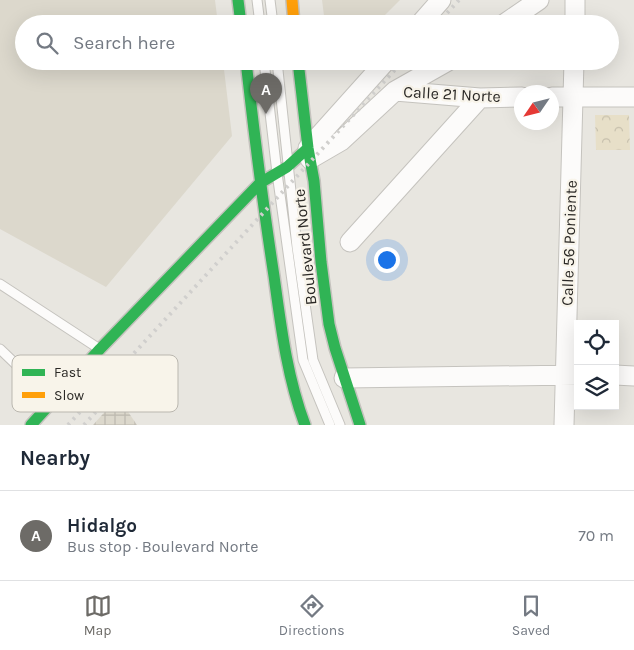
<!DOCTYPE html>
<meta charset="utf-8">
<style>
body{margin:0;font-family:Karla,sans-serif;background:#f2f2f3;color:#1f2937}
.controls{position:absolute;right:15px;bottom:15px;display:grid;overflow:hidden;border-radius:0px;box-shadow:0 5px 20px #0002}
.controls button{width:45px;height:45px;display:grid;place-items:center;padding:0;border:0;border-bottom:1px solid #e0e1e3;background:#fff;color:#1f2937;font:25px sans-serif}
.compass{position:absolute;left:514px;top:85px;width:45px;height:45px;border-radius:50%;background:#fff;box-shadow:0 5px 20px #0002;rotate:235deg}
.you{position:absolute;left:386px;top:259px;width:18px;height:18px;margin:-12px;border:4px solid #fff;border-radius:50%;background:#1a73e8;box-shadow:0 0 0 8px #1a73e833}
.badge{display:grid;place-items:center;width:32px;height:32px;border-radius:50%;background:#6d6b67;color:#fff;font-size:16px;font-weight:700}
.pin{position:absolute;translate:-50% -41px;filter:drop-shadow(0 1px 2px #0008)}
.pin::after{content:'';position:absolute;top:26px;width:18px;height:15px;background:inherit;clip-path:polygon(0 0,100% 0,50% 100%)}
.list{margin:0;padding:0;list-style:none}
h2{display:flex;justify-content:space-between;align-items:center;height:65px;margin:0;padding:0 20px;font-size:21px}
h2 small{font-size:16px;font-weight:400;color:#747a83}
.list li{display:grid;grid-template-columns:32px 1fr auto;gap:15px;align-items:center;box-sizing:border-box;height:90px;padding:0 20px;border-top:1px solid #e0e1e3}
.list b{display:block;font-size:19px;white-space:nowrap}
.list p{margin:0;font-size:16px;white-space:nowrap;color:#747a83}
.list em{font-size:16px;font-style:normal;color:#747a83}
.icon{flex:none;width:28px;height:28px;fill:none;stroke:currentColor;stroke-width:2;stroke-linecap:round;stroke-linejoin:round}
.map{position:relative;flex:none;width:634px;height:425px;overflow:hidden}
.search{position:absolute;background:#fff;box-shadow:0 5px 20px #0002;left:15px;right:15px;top:15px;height:55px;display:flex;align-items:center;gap:12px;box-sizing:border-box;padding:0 18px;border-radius:28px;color:#747a83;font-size:19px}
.sheet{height:155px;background:#fff}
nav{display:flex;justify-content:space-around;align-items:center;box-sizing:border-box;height:70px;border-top:1px solid #e0e1e3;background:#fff;font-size:14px;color:#747a83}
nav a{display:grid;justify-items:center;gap:2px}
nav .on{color:#6d6b67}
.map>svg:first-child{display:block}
</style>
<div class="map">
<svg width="634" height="425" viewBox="0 0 634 425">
<defs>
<pattern id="industrial-grid" width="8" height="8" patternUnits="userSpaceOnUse" patternTransform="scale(1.25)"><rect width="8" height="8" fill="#dcd8cc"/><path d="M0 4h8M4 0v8" fill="none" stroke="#bdb9af"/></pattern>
<pattern id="park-crowns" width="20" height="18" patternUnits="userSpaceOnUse" patternTransform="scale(1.25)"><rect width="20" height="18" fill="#e7dfc8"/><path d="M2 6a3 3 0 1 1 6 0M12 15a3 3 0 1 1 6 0" fill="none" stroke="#c6bfac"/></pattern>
</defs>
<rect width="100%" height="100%" fill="#e8e6e0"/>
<!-- built -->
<path fill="#dcd8cc" d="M0,0H215L218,24H24V61H223L232,136L106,287L0,229Z
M322,0H400L376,24H325Z"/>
<!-- industrial -->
<path fill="url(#industrial-grid)" d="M118,397L137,425H93Z"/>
<!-- park -->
<path fill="url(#park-crowns)" d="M595,115H629L630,150H596Z"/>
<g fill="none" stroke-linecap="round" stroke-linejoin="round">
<!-- lane casing -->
<g stroke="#c5c3be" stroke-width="11">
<path id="lane" d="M257,0L260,24
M270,0L273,24
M264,61L277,173L303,360L330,425
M277,61L297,247L313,360L340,425
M0,284L98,348
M0,349L52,399"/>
</g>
<!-- street casing -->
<g stroke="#c5c3be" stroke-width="21">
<path id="street" d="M420,24L441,0
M504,24L539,0
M575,24V0
M395,91L480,98L522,97
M552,97H634
M308,148L386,61
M310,159L341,141L395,91L448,61
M350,242L480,98
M615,375L634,376
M344,378L577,375
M564,425L574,61"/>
</g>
<!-- fast casing -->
<g stroke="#c5c3be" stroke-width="14">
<path id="fast" d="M238,0L241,24
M246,61C254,133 263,205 274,276C281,327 287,377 305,425
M298,61L308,148L314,181L321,262L329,324L335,348L360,425
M31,425L100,349L260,183L287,167L308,148"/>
</g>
<!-- slow casing -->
<g stroke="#c5c3be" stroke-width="14">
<path id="slow" d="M292,0L294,24"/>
</g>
<!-- lane -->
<use href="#lane" stroke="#fcfbfa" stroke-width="9"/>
<!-- street -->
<use href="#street" stroke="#fcfbfa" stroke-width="19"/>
<!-- fast -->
<use href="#fast" stroke="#30b455" stroke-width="11"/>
<!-- slow -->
<use href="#slow" stroke="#ff9f0a" stroke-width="11"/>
<!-- rail -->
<path stroke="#d0cfcd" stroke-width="4" stroke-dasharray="2.5 5" stroke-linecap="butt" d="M437,24L459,0
M68,425L403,61
M84,425L103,404"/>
</g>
<g text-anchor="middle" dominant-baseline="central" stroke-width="4.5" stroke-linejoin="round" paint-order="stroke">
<!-- street labels -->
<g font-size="16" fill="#2b2926" stroke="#f8f4ea">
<text transform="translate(452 94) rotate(3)">Calle 21 Norte</text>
<text transform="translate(569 243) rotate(-88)">Calle 56 Poniente</text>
<text transform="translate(305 247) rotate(-96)">Boulevard Norte</text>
</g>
</g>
<!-- legend -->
<rect x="12" y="355" width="166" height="57" rx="8" fill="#f8f4ea" stroke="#bab7af" stroke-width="1"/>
<rect x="22" y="369" width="23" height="7" fill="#30b455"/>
<rect x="22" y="392" width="23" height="6" fill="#ff9f0a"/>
<g font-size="14" fill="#2b2926">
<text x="54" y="377">Fast</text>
<text x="54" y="400">Slow</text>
</g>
</svg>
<div class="controls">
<button><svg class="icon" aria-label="locate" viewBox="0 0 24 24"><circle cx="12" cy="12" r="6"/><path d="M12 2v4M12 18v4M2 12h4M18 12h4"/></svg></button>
<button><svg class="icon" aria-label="layers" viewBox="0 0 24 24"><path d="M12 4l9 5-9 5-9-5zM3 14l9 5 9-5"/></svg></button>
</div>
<svg class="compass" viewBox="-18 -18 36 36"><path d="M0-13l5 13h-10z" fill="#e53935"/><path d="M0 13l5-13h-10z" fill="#747a83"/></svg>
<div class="you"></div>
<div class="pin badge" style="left:266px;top:114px">A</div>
<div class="search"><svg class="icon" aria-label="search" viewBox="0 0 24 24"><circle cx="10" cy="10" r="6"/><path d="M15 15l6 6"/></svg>Search here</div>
</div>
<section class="sheet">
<h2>Nearby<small></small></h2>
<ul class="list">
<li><span class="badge">A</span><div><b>Hidalgo</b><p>Bus stop · Boulevard Norte</p></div><em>70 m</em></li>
</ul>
</section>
<nav>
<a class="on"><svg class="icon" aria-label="map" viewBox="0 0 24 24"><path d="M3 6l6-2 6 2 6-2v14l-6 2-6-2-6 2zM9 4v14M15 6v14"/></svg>Map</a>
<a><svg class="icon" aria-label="directions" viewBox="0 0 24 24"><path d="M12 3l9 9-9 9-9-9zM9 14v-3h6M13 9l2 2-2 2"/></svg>Directions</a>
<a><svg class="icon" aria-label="saved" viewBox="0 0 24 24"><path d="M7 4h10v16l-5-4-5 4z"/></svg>Saved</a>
</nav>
